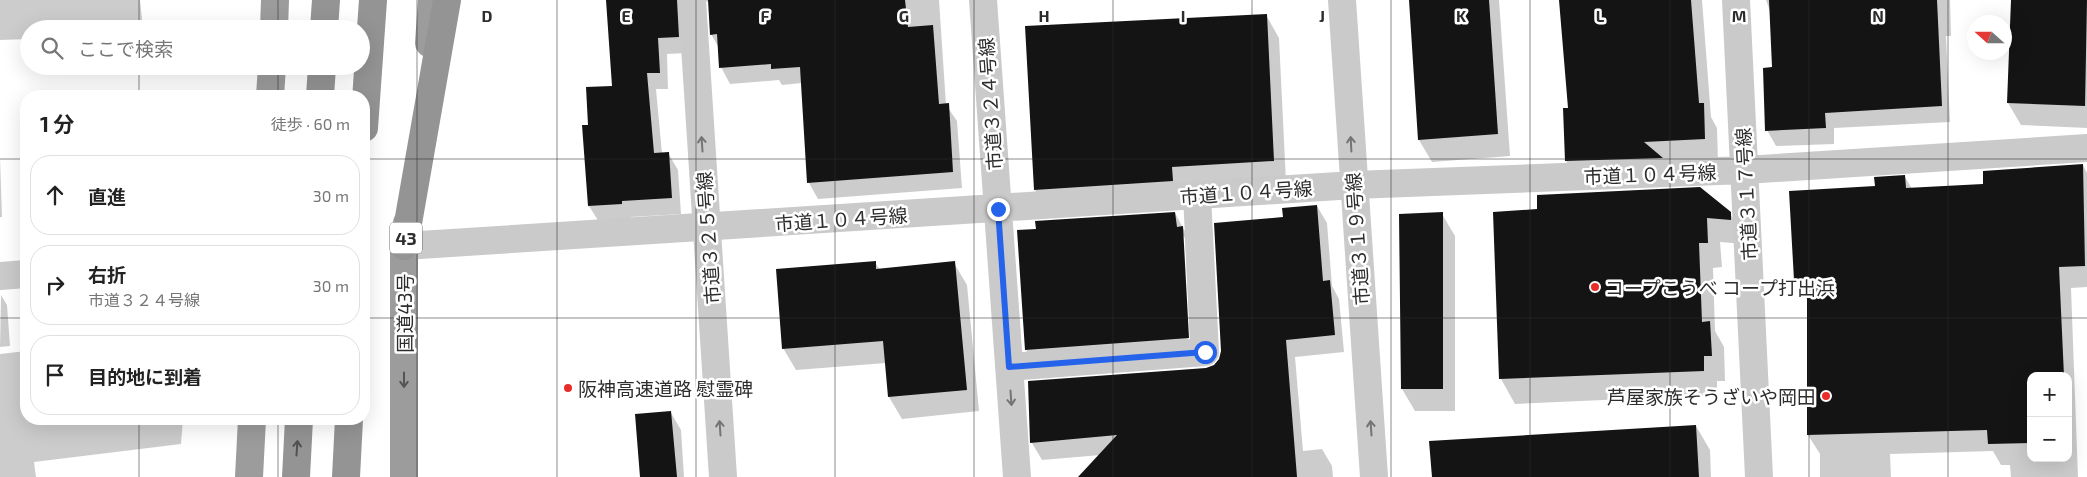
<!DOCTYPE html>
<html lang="ja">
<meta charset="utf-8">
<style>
body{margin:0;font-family:"Exo 2","Noto Sans JP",sans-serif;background:#f2f2f2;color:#222}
.controls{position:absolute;right:15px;bottom:15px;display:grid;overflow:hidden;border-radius:10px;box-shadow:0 5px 20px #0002}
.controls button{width:45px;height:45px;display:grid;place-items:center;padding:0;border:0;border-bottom:1px solid #e0e0e0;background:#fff;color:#222;font:25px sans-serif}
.compass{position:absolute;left:1967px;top:15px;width:45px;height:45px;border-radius:50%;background:#fff;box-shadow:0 5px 20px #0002;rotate:291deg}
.stop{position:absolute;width:15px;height:15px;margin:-11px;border:4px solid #2563eb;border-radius:50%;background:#fff}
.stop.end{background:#2563eb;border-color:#fff;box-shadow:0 1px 5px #0008}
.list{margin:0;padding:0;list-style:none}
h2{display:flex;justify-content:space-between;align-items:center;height:65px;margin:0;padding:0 20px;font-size:21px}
h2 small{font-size:16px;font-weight:400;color:#767676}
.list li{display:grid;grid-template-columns:32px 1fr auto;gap:15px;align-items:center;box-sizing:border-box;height:80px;margin:0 10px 10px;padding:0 10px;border:1px solid #e0e0e0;border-radius:20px}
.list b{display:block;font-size:19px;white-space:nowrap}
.list p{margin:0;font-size:16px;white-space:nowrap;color:#767676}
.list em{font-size:16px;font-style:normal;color:#767676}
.icon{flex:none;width:28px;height:28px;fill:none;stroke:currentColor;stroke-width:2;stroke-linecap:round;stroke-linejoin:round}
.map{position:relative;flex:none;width:2087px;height:477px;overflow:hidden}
.search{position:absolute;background:#fff;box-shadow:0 5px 20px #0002;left:20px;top:20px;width:350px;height:55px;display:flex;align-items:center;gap:12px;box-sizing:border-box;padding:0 18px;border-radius:28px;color:#767676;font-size:19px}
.panel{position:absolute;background:#fff;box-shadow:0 5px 20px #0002;left:20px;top:90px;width:350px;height:335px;border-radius:20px}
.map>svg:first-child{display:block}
</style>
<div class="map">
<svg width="2087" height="477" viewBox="0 0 2087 477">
<rect width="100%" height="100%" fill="#fff"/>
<!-- shadow -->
<path fill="#0003" fill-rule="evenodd" d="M0,0H140L143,29H29V39L0,40Z
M608,0H939L946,105L957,121L962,188L818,199L809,183L802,83L782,85L779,80L730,84L721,67L719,48L711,34L709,2L701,0L687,53L667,54L668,89H656L662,154L668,153L678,170L681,214L631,217V220L599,222L589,206L584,126H589L614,87Z
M1410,0H1499L1510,156L1432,162L1419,140Z
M1560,0H1702L1711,117L1717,128L1718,163L1580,185L1566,161L1570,109Z
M1766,0H1950L1951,36H1946L1950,122L1834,128V144L1776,146L1767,130L1774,68L1771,14Z
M2012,0H2087V128L2021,125L2008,103Z
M1266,15L1279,38L1286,182L1047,212L1035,190Z
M0,157L2,217H0Z
M2083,165L2087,173V287L2071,288L2078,477H2011L2010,465H2001L1993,451L1890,454L1891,477H1820V454L1808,435V301L1795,279L1876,187L1905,177L1912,189L1984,185ZM2031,376H2068V458H2031Z
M1317,206L1327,223L1332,286L1339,299L1344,352L1295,357L1303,451L1322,449L1332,466L1333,477H1080L1101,455L1042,460L1032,443L1029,382L1206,369L1215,366L1220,359L1284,218Z
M1175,213L1189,239L1195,349L1033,361L1026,350ZM1182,235L1185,238L1190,344H1188Z
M1494,213H1730L1744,238V244L1720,242L1722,267L1713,268L1715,331L1724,347L1725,381H1717V395L1515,404L1501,379Z
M1442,214L1455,236V411H1415L1402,389Z
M875,262L880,270L954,263L967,285L979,411L902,419L889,397L886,363L796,370L783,348Z
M1,295L7,305L10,346L0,347Z
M26,351V419H183L181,444L34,462L36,477H0V354Z
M671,413L681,430L684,477H641Z
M1696,426L1710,450L1711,477H1433Z"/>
<!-- building -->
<path fill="#141414" d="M606,0H677L679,37L658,38L660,73H647L654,153L669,152L672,198L622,201V204L588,206L582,125H588L586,87L612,86Z
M708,0H905L908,27L933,25L939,104L949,103L953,172L807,183L800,67L771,69V64L719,68L717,34L710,35Z
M1409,0H1489L1498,134L1418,140Z
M1559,0H1691L1699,103H1704L1705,139L1644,142L1663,158L1565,161L1563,108H1568Z
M1769,0H1937L1942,106L1825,113L1826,128L1765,131L1763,68L1772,67Z
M2011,0H2087L2085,106L2007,103Z
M1267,14L1274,161L1172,167L1173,181L1034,190L1025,26Z
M2083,164L2085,266L2059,267L2064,376H2031V443L1988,444L1987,430L1807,435V279L1794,280L1789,191L1875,186L1874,177L1905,175L1906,188L1983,184V171Z
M1700,187L1731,212V220L1707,218L1708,243H1699L1702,322L1710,321L1712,356H1704V371L1499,379L1493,212L1537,209V195Z
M1317,205L1323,281L1330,280L1335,335L1286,340L1297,477H1078L1117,435L1030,443L1028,381L1206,368L1214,365L1219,359L1221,351L1214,223L1283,217L1282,208Z
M1175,212L1177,227L1183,226L1189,338L1025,350L1017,230L1036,229L1035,221Z
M1443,212V389H1401L1399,214Z
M876,261V269L955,261L967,390L888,397L883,341L782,349L776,269Z
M671,411L677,477H640L635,414Z
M1696,425L1699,477H1432L1429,441Z"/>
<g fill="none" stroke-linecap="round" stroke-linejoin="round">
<!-- minor -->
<path stroke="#cacaca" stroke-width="28" d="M692,0L723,477
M983,0L1017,477
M1342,0L1374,477
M1736,0L1759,477
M404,246L1354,185L1745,170L2087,148
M0,276L26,274
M1009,367L1205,352L1197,196"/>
<!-- trunk -->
<path stroke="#9c9c9c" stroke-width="28" d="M274,29L275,0
M429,43L432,0
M270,96L272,66
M249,477L252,419
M404,477V246L407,223"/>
<!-- motorway -->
<path stroke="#949494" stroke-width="28" d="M324,29L326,0
M320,96L322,66
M364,128L373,0
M404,246L447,0
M296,477L299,419
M346,477L349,419"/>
</g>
<!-- one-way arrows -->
<defs><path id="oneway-shaft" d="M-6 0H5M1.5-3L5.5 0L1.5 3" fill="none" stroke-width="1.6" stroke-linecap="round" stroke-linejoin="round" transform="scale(1.25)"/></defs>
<g stroke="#747474">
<use href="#oneway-shaft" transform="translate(702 144) rotate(-94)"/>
<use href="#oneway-shaft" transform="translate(1351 144) rotate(-93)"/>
<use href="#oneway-shaft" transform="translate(1011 398) rotate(86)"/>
<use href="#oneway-shaft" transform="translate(720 428) rotate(-94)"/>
<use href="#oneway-shaft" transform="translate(1371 428) rotate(-94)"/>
</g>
<use stroke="#545454" href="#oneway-shaft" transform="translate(404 380) rotate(90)"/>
<use stroke="#515151" href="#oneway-shaft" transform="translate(297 448) rotate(-86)"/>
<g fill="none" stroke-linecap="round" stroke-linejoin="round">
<!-- route -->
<path stroke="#2563eb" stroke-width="6" d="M998,209L1009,367L1205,352"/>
</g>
<!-- grid -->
<path fill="none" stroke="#2d2d2d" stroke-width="1" stroke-opacity="0.55" d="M139,0V29M278,0V29M417,0V477M557,0V477M696,0V477M835,0V477M974,0V477M1113,0V477M1252,0V477M1391,0V477M1530,0V477M1670,0V477M1809,0V477M1948,0V477M139,66V96M278,66V96M0,159H26M364,159H2087M0,318H26M364,318H2087M139,419V477M278,419V477"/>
<!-- markers -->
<g fill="#e82c2a" stroke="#fff" stroke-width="2">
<circle cx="1595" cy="287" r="5"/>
<circle cx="568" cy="388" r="5"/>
<circle cx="1826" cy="396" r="5"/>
</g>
<g text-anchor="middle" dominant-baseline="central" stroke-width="5" stroke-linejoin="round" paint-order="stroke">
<!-- shield labels -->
<rect fill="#fff" stroke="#6c6c6c" stroke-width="1" x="390" y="222.5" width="32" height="31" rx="4"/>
<g font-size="18" font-weight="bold" fill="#2d2d2d">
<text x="406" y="238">43</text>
</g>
<!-- street labels -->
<g font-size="19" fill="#2d2d2d" stroke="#fff">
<text transform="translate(990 104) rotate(-94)">市道３２４号線</text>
<text transform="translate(1650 174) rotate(-2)">市道１０４号線</text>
<text transform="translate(1246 192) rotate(-4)">市道１０４号線</text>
<text transform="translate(1746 194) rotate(-93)">市道３１７号線</text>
<text transform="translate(841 219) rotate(-4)">市道１０４号線</text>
<text transform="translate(708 238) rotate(-94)">市道３２５号線</text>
<text transform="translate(1357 239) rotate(-94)">市道３１９号線</text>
<text transform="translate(404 313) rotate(-90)">国道43号</text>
</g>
<!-- poi labels -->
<g font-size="19" fill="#2d2d2d" stroke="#fff" text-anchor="start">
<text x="1605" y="287">コープこうべ コープ打出浜</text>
<text x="578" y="388">阪神高速道路 慰霊碑</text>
<text x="1816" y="396" text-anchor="end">芦屋家族そうざいや岡田</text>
</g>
</g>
<g font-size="16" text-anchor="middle" font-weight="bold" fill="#2d2d2d" stroke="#fff" stroke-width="5" stroke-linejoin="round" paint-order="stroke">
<text x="487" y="22">D</text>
<text x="626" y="22">E</text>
<text x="765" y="22">F</text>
<text x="904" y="22">G</text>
<text x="1044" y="22">H</text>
<text x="1183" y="22">I</text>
<text x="1322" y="22">J</text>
<text x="1461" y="22">K</text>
<text x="1600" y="22">L</text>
<text x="1739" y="22">M</text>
<text x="1878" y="22">N</text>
</g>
</svg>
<div class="controls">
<button>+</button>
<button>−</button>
</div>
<svg class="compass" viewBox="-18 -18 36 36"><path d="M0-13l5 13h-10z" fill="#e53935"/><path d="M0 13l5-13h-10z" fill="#767676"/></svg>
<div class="stop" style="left:1205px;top:352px"></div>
<div class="stop end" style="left:998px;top:209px"></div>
<div class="search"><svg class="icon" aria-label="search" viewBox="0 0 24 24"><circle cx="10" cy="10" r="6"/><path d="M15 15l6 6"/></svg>ここで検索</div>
<section class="panel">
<h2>1 分<small>徒歩 · 60 m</small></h2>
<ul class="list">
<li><svg class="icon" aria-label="ahead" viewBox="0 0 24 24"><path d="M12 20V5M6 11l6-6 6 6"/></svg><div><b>直進</b></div><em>30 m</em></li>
<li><svg class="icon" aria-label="right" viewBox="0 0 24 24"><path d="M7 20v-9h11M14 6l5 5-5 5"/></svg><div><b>右折</b><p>市道３２４号線</p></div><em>30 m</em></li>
<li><svg class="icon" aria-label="arrive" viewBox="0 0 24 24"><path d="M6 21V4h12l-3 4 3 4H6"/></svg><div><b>目的地に到着</b></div></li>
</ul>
</section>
</div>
